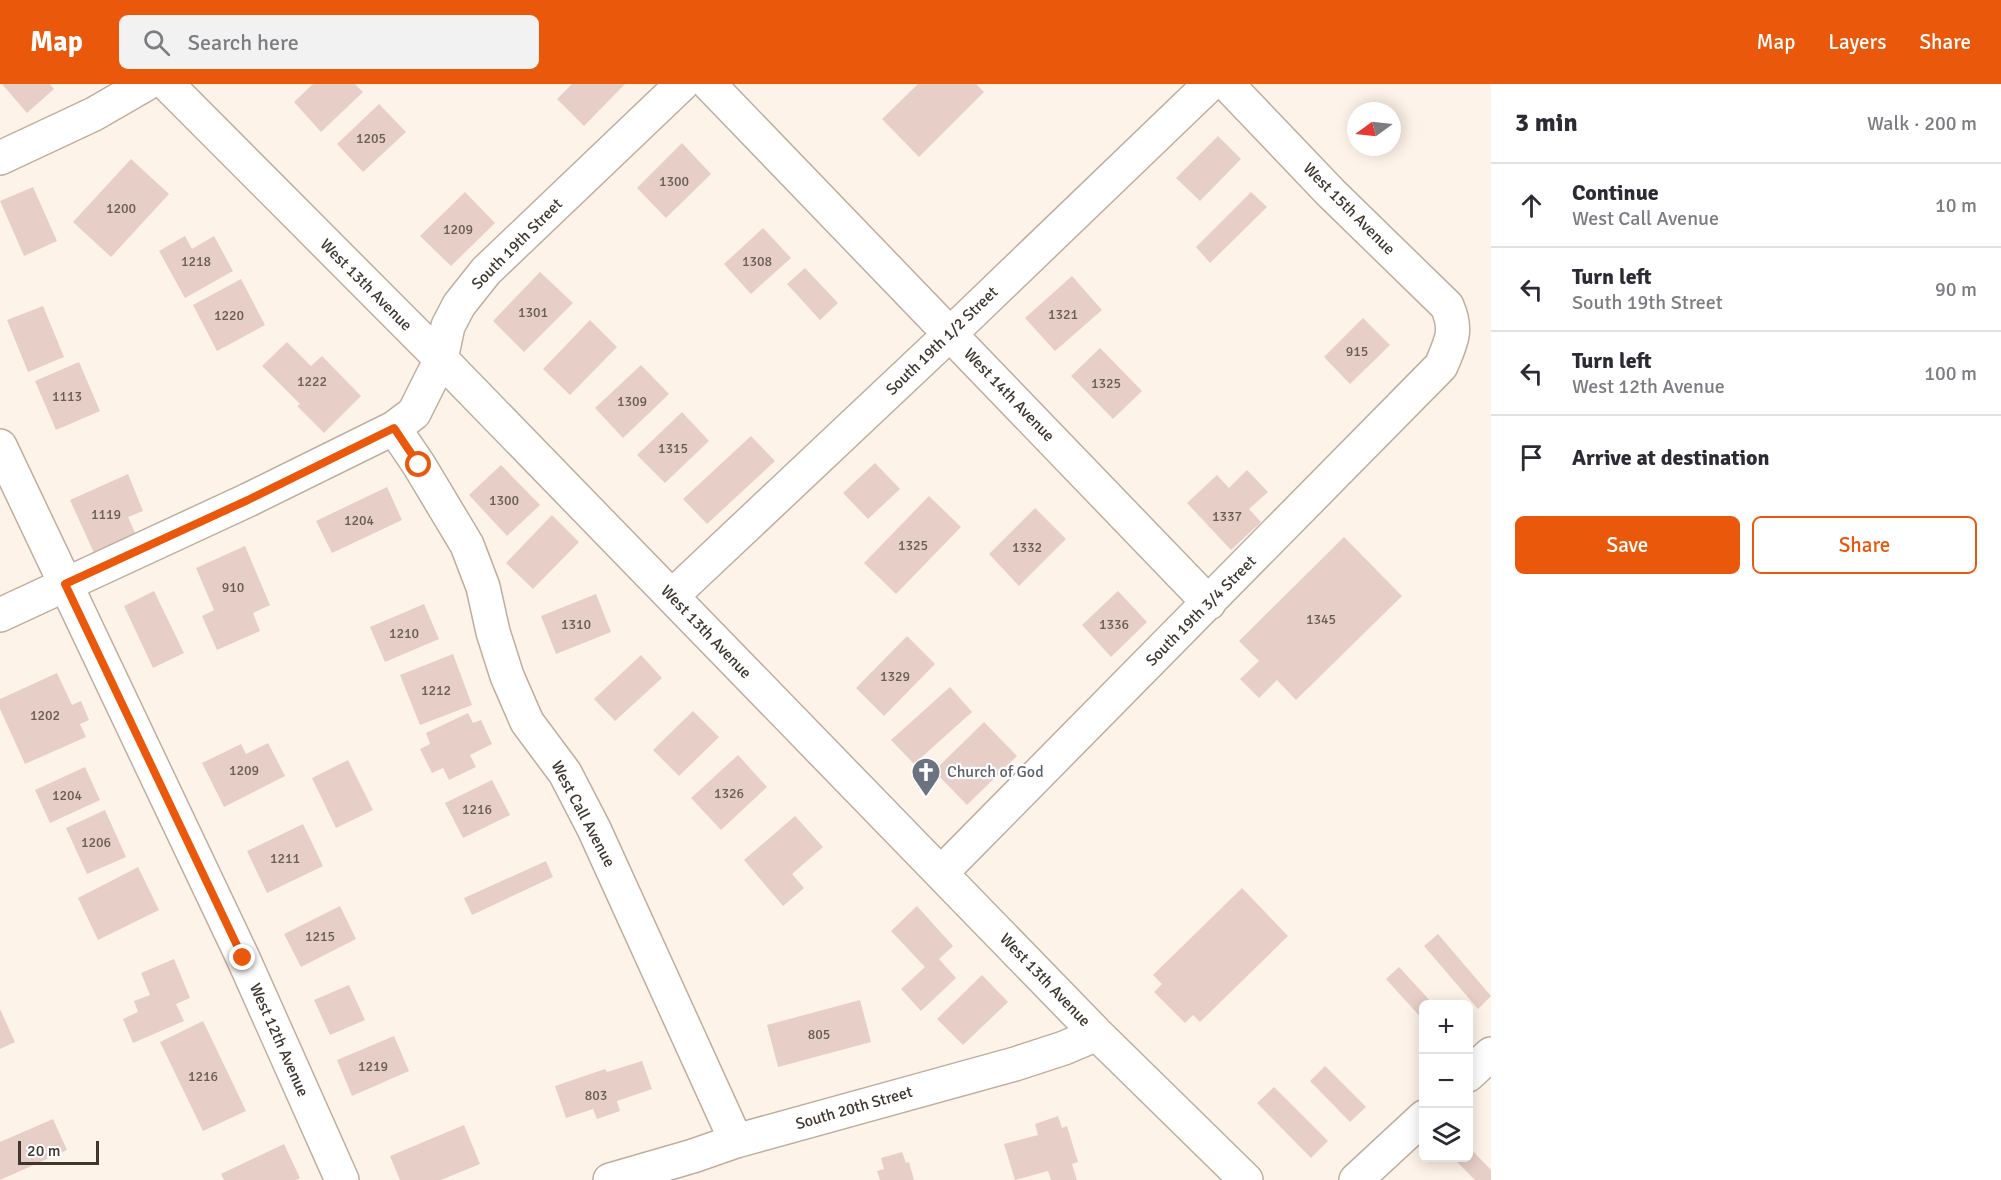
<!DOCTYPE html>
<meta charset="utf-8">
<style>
body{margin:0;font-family:Signika,sans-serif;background:#f2f2f3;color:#2b2b33}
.controls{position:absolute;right:18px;bottom:18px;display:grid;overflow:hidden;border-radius:9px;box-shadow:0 3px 15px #0003}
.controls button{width:54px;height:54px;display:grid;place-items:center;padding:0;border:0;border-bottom:2px solid #e1e1e2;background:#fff;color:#2b2b33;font:30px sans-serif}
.compass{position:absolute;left:1347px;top:18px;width:54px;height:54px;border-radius:50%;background:#fff;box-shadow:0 3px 15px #0003;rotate:255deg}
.scale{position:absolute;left:18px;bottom:15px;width:81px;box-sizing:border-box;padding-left:6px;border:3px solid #3e3730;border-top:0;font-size:16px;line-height:21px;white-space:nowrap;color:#3e3730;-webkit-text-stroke:4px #fff;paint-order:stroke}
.stop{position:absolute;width:18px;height:18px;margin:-14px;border:4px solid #ea580c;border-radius:50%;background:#fff}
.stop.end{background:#ea580c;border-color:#fff;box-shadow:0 2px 6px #0008}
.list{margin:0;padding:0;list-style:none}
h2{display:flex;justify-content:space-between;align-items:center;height:78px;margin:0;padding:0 24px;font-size:26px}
h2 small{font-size:20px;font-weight:400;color:#7c7c81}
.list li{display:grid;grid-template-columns:39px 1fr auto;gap:18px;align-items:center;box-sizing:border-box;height:84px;padding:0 24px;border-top:2px solid #e1e1e2}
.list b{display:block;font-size:22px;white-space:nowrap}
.list p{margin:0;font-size:20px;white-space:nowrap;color:#7c7c81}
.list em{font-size:20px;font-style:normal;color:#7c7c81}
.actions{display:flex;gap:12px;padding:18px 24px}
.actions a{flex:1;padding:14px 0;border:2px solid #ea580c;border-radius:9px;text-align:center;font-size:21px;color:#ea580c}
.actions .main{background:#ea580c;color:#fff}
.icon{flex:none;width:33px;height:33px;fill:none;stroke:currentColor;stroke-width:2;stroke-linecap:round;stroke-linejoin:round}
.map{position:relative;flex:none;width:1491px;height:1096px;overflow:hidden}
header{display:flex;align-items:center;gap:36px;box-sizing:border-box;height:84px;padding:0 30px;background:#ea580c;color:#fff}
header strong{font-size:28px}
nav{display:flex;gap:33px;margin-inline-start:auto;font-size:21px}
.search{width:420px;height:54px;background:#f2f2f3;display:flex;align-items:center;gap:15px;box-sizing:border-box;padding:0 21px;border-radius:9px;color:#7c7c81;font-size:22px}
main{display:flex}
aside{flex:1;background:#fff}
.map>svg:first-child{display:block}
</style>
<header>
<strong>Map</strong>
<div class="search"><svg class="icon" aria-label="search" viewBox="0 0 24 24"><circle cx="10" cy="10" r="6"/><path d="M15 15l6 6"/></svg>Search here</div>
<nav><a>Map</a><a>Layers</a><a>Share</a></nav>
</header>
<main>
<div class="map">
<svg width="1491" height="1096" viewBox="0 0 1491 1096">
<rect width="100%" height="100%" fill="#fef3e9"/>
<!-- building -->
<path fill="#e7cec6" d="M2,0H50L54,5L27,29Z
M313,0H355L363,8L321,48L294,18Z
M572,0H625L584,42L557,15Z
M918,0H976L984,8L919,73L882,35Z
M379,20L406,48L363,88L337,60Z
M1218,52L1241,75L1200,117L1176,94Z
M682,59L711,90L666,134L637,104Z
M131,75L169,110L111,173L73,138Z
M33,103L57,157L24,172L0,117Z
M465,108L495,139L451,182L420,152Z
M1251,108L1267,123L1210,179L1196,163Z
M763,144L791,174L751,210L724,180Z
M185,152L192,165L214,152L233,187L185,214L159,167Z
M805,184L838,219L820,236L787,200Z
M540,188L573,219L524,268L493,237Z
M1072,192L1102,226L1055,267L1025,234Z
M241,195L265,241L217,267L193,221Z
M43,222L64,273L28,288L7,236Z
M1363,234L1390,261L1350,300L1324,273Z
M590,236L617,263L570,311L543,285Z
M287,258L311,282L322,272L361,312L324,349L297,322L300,320L262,282Z
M1100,264L1142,307L1113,335L1071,292Z
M79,278L100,327L56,346L35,297Z
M641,281L669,310L623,354L595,324Z
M682,328L709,357L665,399L637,371Z
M751,352L775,377L707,440L683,415Z
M875,379L900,405L868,435L843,409Z
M501,381L540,421L507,452L469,411Z
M1247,386L1268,408L1249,425L1261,438L1231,466L1187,419L1217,391L1229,404Z
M128,390L143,427L128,433L136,451L94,469L70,416Z
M387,403L402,436L332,469L316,437Z
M929,412L961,443L896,510L864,479Z
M1035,424L1066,455L1019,502L989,470Z
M552,431L579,458L533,505L506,479Z
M1344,453L1402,512L1296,616L1277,596L1259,614L1240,595L1259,577L1239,557Z
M245,462L270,521L253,529L260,547L217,566L202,532L214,526L196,484Z
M154,507L184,569L153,584L124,522Z
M1118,507L1147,538L1111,573L1082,541Z
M596,510L611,548L556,570L541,532Z
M424,520L439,555L385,578L370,543Z
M907,552L935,580L884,632L856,604Z
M453,570L472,621L420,641L400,591Z
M641,571L662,594L615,637L594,615Z
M57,589L72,621L81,617L89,636L80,640L86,653L25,680L0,625V615Z
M950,603L972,628L914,680L891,656Z
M693,627L719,653L679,692L653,666Z
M468,629L473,639L481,636L492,660L470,671L476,683L449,696L443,684L432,689L420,665L430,660L426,649Z
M984,638L1017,672L967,721L934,687Z
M268,659L285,692L224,723L202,679L241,660L246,670Z
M738,671L767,703L721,746L691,714Z
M348,676L373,726L336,744L312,694Z
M85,683L100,716L50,739L35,706Z
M492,696L510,731L463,754L445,719Z
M105,726L126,773L87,790L66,744Z
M795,732L823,763L792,790L804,804L783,822L744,776Z
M303,740L323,782L267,809L247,767Z
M546,777L553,793L472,831L464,814Z
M138,783L159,826L98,856L78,814Z
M1242,804L1288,852L1200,938L1193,931L1185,939L1154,908L1162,900L1153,891Z
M340,822L356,855L301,883L284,850Z
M917,822L953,862L939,875L956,894L921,927L901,905L925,883L891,847Z
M1438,850L1491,912L1478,925L1424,862Z
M174,875L190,914L176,920L184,937L133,959L123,935L138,928L134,917L150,911L141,889Z
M1399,883L1433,920H1424V937L1386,895Z
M982,891L1008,918L963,961L937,935Z
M349,901L365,936L330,951L314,916Z
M860,916L871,958L778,983L767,941Z
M0,925L15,958L0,965Z
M203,937L246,1027L203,1047L160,958Z
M394,952L409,987L352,1012L337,976Z
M642,977L652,1005L617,1017L620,1027L597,1035L593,1025L566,1034L555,1002L605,985L607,988Z
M1325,982L1366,1023L1350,1038L1310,997Z
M1274,1003L1328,1057L1311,1074L1257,1019Z
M1058,1032L1062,1044L1067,1042L1078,1078L1072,1080L1077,1096H1051L1048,1087L1015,1096L1004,1060L1038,1051L1035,1040Z
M53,1035L67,1066L0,1096V1058Z
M464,1041L480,1080L441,1096H400L390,1072Z
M284,1060L300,1094L296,1096H224L221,1090Z
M1468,1062L1491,1086V1096H1475L1453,1074H1468Z
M902,1068L906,1079L909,1078L914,1096H880L877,1087L884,1085L881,1074Z"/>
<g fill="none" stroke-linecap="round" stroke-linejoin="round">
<!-- minor casing -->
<g stroke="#bfae9d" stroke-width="36">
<path id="minor" d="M167,0L441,275L1097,950L1246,1096
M709,0L1209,519
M0,74L94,30L146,0
M394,344L419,381L467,461L483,503L493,548L507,592L527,638L565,689L594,745L736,1057
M0,362L243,874L342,1096
M672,512L950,250L1210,0
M0,531L248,416L394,344L414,329L441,275L448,242L459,221L486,187L682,0
M941,789L1441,282C1451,258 1458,247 1447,222L1331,109L1227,0
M1468,991L1491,970
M610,1096L693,1072L736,1057L1015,980L1064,964L1097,950
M1356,1096L1424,1033"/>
</g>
<!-- minor -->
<use href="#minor" stroke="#fff" stroke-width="33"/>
</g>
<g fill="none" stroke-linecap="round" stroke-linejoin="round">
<!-- route -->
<path stroke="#ea580c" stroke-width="8" d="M243,874L65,500L248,416L394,344L419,381"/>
</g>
<!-- icons -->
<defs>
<g id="church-pin" transform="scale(1.5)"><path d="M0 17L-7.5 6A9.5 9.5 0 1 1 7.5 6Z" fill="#6b7280" stroke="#fff"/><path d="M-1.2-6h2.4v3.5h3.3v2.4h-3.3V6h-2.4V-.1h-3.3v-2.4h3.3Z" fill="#fff"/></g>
</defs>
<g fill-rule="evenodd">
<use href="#church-pin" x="926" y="688"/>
</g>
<g text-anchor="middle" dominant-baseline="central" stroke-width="4.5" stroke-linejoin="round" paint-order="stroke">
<!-- number labels -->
<g font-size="14" fill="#685d56">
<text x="371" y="54">1205</text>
<text x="674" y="97">1300</text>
<text x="121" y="124">1200</text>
<text x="458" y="145">1209</text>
<text x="196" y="177">1218</text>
<text x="757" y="177">1308</text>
<text x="533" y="228">1301</text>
<text x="1063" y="230">1321</text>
<text x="229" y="231">1220</text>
<text x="1357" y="267">915</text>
<text x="312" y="297">1222</text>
<text x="1106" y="299">1325</text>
<text x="67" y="312">1113</text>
<text x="632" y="317">1309</text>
<text x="673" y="364">1315</text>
<text x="504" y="416">1300</text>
<text x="106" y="430">1119</text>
<text x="1227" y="432">1337</text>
<text x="359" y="436">1204</text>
<text x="913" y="461">1325</text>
<text x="1027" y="463">1332</text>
<text x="233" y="503">910</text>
<text x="1321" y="535">1345</text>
<text x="576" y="540">1310</text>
<text x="1114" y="540">1336</text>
<text x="404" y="549">1210</text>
<text x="895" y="592">1329</text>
<text x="436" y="606">1212</text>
<text x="45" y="631">1202</text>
<text x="244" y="686">1209</text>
<text x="729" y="709">1326</text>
<text x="67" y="711">1204</text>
<text x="477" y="725">1216</text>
<text x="96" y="758">1206</text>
<text x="285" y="774">1211</text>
<text x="320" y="852">1215</text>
<text x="819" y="950">805</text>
<text x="373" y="982">1219</text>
<text x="203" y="992">1216</text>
<text x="596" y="1011">803</text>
</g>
<!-- street labels -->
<g font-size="16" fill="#3e3730" stroke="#fff">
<text transform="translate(1349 125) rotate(45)">West 15th Avenue</text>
<text transform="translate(517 160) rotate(-45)">South 19th Street</text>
<text transform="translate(366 201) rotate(45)">West 13th Avenue</text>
<text transform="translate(942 257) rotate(-44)">South 19th 1/2 Street</text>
<text transform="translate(1009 311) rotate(46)">West 14th Avenue</text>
<text transform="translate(1201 527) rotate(-45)">South 19th 3/4 Street</text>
<text transform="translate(706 548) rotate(46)">West 13th Avenue</text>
<text transform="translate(583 730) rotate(62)">West Call Avenue</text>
<text transform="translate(1045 896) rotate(46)">West 13th Avenue</text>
<text transform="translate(279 956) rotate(66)">West 12th Avenue</text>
<text transform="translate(854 1024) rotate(-16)">South 20th Street</text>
</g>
<!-- worship labels -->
<g font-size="16" fill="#5b616d" stroke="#fff" text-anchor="start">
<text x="947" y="688">Church of God</text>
</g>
</g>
</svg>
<div class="controls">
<button>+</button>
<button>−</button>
<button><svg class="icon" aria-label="layers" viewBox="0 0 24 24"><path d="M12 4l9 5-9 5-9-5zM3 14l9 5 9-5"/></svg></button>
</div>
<svg class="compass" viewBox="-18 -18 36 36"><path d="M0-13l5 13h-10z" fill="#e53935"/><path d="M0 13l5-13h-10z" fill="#7c7c81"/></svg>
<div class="scale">20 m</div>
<div class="stop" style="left:419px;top:381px"></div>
<div class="stop end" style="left:243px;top:874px"></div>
</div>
<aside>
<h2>3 min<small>Walk · 200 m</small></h2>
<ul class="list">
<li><svg class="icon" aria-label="ahead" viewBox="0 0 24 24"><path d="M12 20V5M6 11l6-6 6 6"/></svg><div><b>Continue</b><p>West Call Avenue</p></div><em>10 m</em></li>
<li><svg class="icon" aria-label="left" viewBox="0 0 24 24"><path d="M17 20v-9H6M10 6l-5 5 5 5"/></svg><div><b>Turn left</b><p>South 19th Street</p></div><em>90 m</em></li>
<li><svg class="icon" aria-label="left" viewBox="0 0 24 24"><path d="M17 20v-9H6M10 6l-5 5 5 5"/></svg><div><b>Turn left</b><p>West 12th Avenue</p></div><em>100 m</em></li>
<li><svg class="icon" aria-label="arrive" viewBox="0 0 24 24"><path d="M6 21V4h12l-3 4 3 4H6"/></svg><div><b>Arrive at destination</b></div></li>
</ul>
<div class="actions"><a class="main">Save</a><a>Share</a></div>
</aside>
</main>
